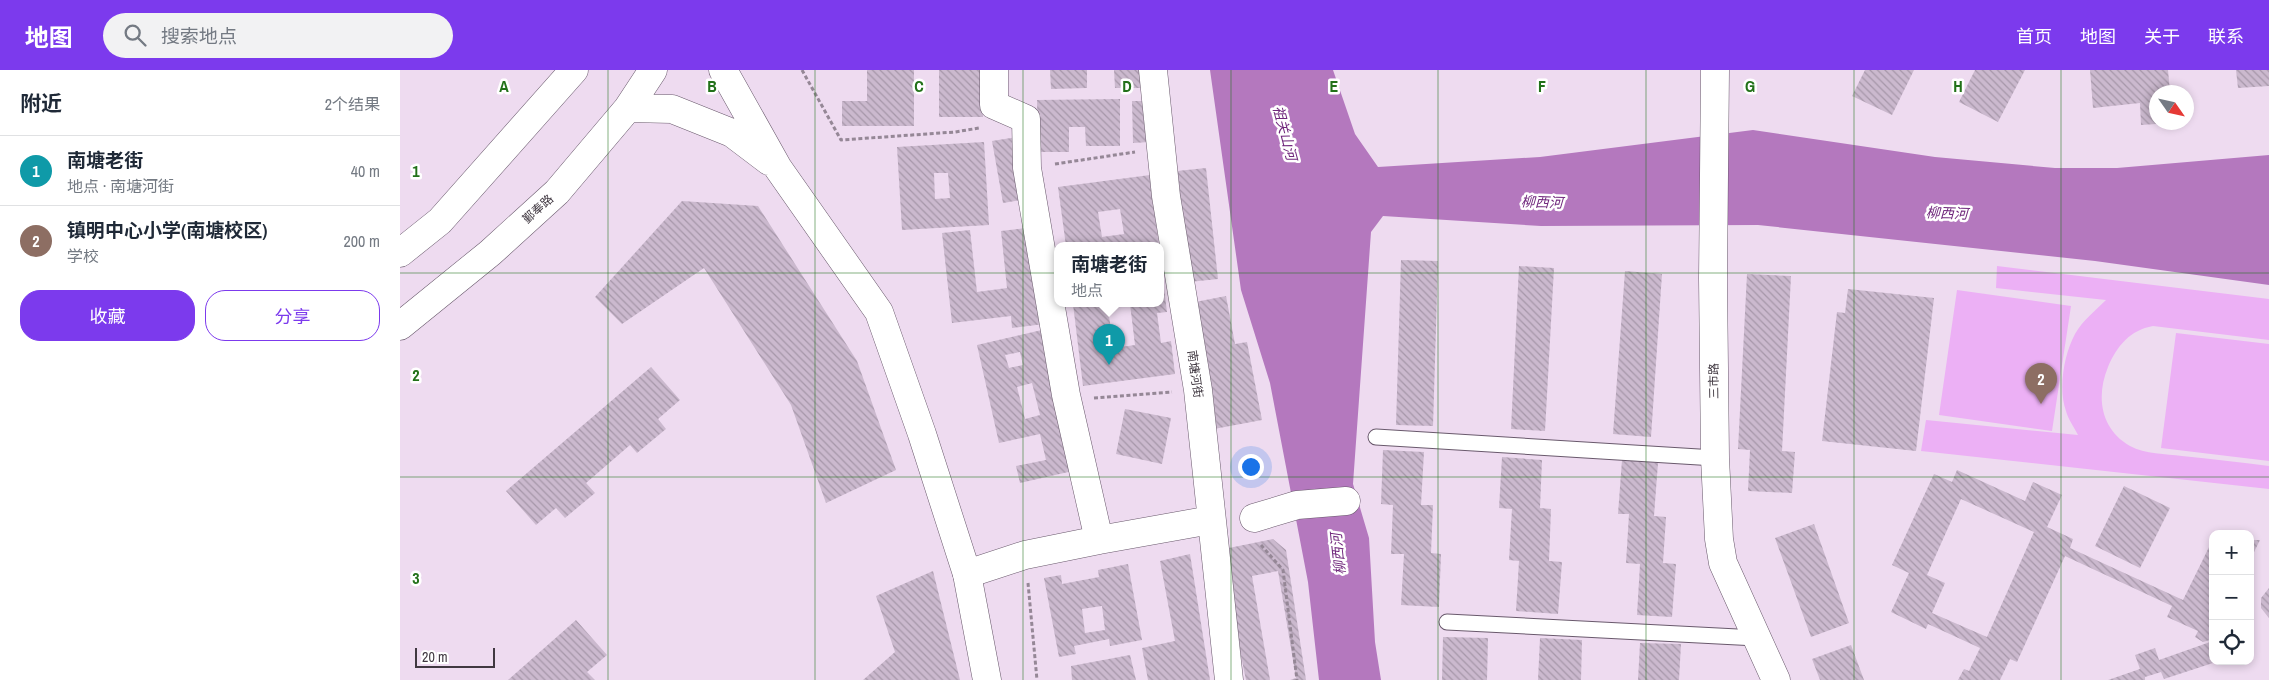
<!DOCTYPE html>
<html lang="zh">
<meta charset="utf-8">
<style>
body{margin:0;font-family:"Archivo Narrow","Noto Sans SC",sans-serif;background:#f2f2f3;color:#1f2937}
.controls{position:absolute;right:15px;bottom:15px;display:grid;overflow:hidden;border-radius:10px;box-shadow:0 2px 8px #0003}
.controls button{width:45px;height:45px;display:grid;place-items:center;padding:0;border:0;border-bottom:1px solid #e0e1e3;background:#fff;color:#1f2937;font:25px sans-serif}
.compass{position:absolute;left:1749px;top:15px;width:45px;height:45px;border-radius:50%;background:#fff;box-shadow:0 2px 8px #0003;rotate:124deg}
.scale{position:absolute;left:15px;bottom:12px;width:80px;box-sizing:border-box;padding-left:5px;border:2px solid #403841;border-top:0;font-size:14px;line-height:18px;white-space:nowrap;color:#403841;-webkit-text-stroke:4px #fff;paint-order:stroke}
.you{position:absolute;left:850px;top:396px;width:18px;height:18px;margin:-12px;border:4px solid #fff;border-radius:50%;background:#1a73e8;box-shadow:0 0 0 8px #1a73e833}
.badge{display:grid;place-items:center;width:32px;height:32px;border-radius:50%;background:#7c3aed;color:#fff;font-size:16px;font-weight:700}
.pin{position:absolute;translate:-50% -41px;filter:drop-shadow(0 1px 2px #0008)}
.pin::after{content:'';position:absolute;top:26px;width:18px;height:15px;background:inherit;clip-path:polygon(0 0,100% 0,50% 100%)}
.popup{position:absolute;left:654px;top:172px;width:110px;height:65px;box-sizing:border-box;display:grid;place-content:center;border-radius:10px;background:#fff;filter:drop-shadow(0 1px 4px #0005);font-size:16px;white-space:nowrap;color:#747a83}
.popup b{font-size:19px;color:#1f2937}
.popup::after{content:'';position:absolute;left:50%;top:100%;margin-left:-10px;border:10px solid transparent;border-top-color:#fff}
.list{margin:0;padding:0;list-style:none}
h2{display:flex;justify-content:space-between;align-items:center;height:65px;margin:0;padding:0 20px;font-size:21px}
h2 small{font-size:16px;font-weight:400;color:#747a83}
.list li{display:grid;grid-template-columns:32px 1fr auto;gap:15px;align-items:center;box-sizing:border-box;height:70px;padding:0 20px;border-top:1px solid #e0e1e3}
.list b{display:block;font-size:19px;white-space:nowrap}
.list p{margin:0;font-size:16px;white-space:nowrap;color:#747a83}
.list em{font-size:16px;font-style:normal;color:#747a83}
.actions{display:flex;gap:10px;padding:15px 20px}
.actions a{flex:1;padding:11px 0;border:1px solid #7c3aed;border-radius:20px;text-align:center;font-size:18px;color:#7c3aed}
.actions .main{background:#7c3aed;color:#fff}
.icon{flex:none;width:28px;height:28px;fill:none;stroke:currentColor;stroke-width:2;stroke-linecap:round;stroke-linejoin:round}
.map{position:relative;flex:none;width:1869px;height:610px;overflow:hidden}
header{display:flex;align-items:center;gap:30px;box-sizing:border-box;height:70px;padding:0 25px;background:#7c3aed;color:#fff}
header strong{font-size:24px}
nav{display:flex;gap:28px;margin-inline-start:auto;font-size:18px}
.search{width:350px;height:45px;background:#f2f2f3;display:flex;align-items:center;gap:12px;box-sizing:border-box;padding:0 18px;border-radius:28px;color:#747a83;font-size:19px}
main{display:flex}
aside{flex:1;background:#fff}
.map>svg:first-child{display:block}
</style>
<header>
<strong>地图</strong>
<div class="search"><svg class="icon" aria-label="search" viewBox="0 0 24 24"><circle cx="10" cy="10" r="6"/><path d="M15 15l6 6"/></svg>搜索地点</div>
<nav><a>首页</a><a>地图</a><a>关于</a><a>联系</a></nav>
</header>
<main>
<aside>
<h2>附近<small>2个结果</small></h2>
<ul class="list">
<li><span class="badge" style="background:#0f9aa8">1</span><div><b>南塘老街</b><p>地点 · 南塘河街</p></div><em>40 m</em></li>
<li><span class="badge" style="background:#8d6e63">2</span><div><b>镇明中心小学(南塘校区)</b><p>学校</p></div><em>200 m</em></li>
</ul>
<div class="actions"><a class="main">收藏</a><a>分享</a></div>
</aside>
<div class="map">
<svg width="1869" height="610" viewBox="0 0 1869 610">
<defs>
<pattern id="building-back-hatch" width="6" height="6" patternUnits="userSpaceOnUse" patternTransform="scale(1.25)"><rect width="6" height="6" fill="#cbb9ce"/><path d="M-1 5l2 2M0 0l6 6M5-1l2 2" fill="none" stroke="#a697a9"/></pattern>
</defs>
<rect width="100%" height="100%" fill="#eedbf0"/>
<!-- grass -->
<path fill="#ecb0f5" d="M1597,196L1869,229V270L1753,256C1730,260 1717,276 1708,297C1696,326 1700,359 1730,376C1745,384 1766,384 1782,386C1811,389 1840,392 1869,396V419L1521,381L1526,350L1678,365C1674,357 1668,349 1666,341C1658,319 1664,284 1675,264C1683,250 1695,241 1706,230L1596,218Z
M1557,220L1671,236L1652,361L1539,345Z
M1776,263L1869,274V391L1761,378Z"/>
<!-- water -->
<path fill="#b478be" d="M810,0H933L955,64L978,97L1140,87L1353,60L1535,87L1655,98H1717L1869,85V215L1695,191L1358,155L1141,156L983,146L971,162L953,414L969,468L975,572L981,610H919L908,512L870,313L841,220Z"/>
<!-- building -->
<path fill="url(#building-back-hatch)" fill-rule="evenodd" d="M467,0H514V56H442V31H467Z
M539,0H583V47H539Z
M650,0H687V18L651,19Z
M714,0H742V18H715Z
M1465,0H1514L1492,45L1452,26Z
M1575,0H1625L1598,52L1559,32Z
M1690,0H1768L1770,22H1756V54L1741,55L1740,33L1693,38Z
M1836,0H1869V16L1838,18Z
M720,29V76H686L685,57H669V82H638L637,30Z
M732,31H749L750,72L733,73Z
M617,67L628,129L603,133L592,71Z
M584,72L589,155L502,160L497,77ZM534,103H548L550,128L535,129Z
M806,98L818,209L789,212L777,101Z
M750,105L759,176H666L658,117ZM720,139L724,164L702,167L698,142Z
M282,131L358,136L457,291L496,400L426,433L391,335L304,198L222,254L195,227Z
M634,157L644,254L612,258L611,246L552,253L542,163L570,160L577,222L607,218L601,161Z
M1001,190L1038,191L1033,356L996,355Z
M761,196L767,242L757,243L761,273L771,271L775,304L683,316L673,234H707L714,278L735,275L730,234H760Z
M1119,196L1154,198L1145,361L1111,359Z
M1225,201L1262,204L1251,367L1213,364Z
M1347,204L1391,206L1382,381L1395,382L1392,423L1348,421L1350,380L1338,379Z
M1448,219L1534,228L1516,381L1422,371L1437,242L1445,243Z
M826,226L835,274L847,272L862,350L814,359L790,233Z
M646,259L677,400L620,413L616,396L646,390L640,364L599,373L577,275ZM620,282L623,295L609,298L605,285ZM632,313L640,345L625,349L617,317Z
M251,297L280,330L258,349L266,359L237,383L230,375L186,413L195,423L165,448L156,438L136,455L106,421Z
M725,339L771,348L762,394L716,384Z
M983,380L1024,382L1021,435H1033L1031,483L1041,484L1039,537L1001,535L1004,484H991L993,435L981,434Z
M1102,387L1142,390L1140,438L1151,439L1149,491L1162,492L1158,544L1116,541L1119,491L1109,490L1112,439L1099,438Z
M1222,390L1258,393L1254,446L1266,447L1263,493L1276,494L1272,547L1237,545L1240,494L1226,493L1229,444H1218Z
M1557,400L1625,431L1633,412L1662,425L1647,457L1673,469L1670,478L1783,530L1813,469V569L1803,572L1795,567L1798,561L1767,547L1772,536L1665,486L1617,592L1610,589L1600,610H1558L1564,599L1569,601L1580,578L1528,554L1526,559L1491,542L1509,503L1492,495L1534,404L1552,412ZM1561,429L1634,462L1587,567L1532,543L1545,513L1527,505Z
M1724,416L1770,438L1740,498L1695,476Z
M1414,454L1449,553L1411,567L1375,468Z
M873,469L886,480L906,610H890L896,608L878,501L852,506L870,610H846L819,480Z
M1850,470H1860L1850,490Z
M790,484L810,610H748L742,578L775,571L760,491Z
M728,494L742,570L710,576L709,569L674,576L676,584L659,587L644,508L661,505L662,514L699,507L698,500ZM702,536L705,560L685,563L682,539Z
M533,501L560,610H463L495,582L476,526Z
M1869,518V548L1861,538V528Z
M176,550L207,585L187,602L195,610H108Z
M1043,567L1088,568L1087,610H1042Z
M1140,568L1182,570L1181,610H1138Z
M1813,571V593L1764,609L1761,602L1745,607V610H1708L1740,599L1735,585L1755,578L1759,590Z
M1240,573L1281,574L1279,610H1238Z
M1451,575L1464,610H1420L1412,589Z
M730,585L736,610H672L671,596Z"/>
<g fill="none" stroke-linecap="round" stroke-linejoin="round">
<!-- lane casing -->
<g stroke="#69596c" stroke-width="17">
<path id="lane" d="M976,367L1315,388
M1047,552L1357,568"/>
</g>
<!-- street casing -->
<g stroke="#69596c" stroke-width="29">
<path id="street" d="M594,0V35L626,49L627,98L666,325L699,470
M753,0L766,126L798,320L829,610
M1315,0L1313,209L1315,388L1319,469L1323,493L1376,610
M854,448L897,435L946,431
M567,504L625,485L699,470L811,450"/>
</g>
<!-- secondary casing -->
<g stroke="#69596c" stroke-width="29">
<path id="secondary" d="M323,0L378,98L479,242L522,364L567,504L587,610
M228,38L272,39L332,63L369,91
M0,183L40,151L174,0
M0,256L90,183L157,122L228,38L253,0"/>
</g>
<!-- path -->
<path stroke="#958796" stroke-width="3" stroke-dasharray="4 2.5" stroke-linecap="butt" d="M402,0L441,70L555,62L579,58
M655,94L735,82
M694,328L772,322
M861,475L883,500L897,610
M628,513L637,610"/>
<!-- lane -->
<use href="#lane" stroke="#fff" stroke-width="15"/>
<!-- street -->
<use href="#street" stroke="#fff" stroke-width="28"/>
<!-- secondary -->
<use href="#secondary" stroke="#fff" stroke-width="28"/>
</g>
<!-- grid -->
<path fill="none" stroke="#227119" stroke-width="1" stroke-opacity="0.55" d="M208,0V610M415,0V610M623,0V610M831,0V610M1038,0V610M1246,0V610M1454,0V610M1661,0V610M0,203H1869M0,407H1869"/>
<g text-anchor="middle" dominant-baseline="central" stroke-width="5" stroke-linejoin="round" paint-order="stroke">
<!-- street labels -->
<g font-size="12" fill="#403841" stroke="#fff">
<text transform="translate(138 139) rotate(-42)">鄞奉路</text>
<text transform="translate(795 304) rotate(82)">南塘河街</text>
<text transform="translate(1314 311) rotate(-91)">三市路</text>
</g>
<!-- water labels -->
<g font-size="14" font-style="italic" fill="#70277c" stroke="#fff">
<text transform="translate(885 63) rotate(75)">祖关山河</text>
<text transform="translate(1142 132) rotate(2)">柳西河</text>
<text transform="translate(1547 143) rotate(2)">柳西河</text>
<text transform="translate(938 484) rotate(-96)">柳西河</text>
</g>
</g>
<g font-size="16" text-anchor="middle" font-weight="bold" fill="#227119" stroke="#fff" stroke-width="5" stroke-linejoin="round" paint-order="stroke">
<text x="104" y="22">A</text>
<text x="312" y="22">B</text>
<text x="519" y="22">C</text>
<text x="727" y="22">D</text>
<text x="934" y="22">E</text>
<text x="1142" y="22">F</text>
<text x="1350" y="22">G</text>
<text x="1558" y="22">H</text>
<text x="16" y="107">1</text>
<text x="16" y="311">2</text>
<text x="16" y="514">3</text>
</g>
</svg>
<div class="controls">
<button>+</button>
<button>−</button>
<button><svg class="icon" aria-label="locate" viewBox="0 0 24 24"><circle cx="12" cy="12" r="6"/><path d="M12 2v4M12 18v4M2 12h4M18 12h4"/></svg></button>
</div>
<svg class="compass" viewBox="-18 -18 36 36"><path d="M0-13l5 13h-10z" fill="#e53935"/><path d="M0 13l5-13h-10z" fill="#747a83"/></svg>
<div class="scale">20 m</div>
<div class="you"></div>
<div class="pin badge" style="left:709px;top:295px;background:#0f9aa8">1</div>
<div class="popup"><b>南塘老街</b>地点</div>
<div class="pin badge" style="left:1641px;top:334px;background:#8d6e63">2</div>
</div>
</main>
